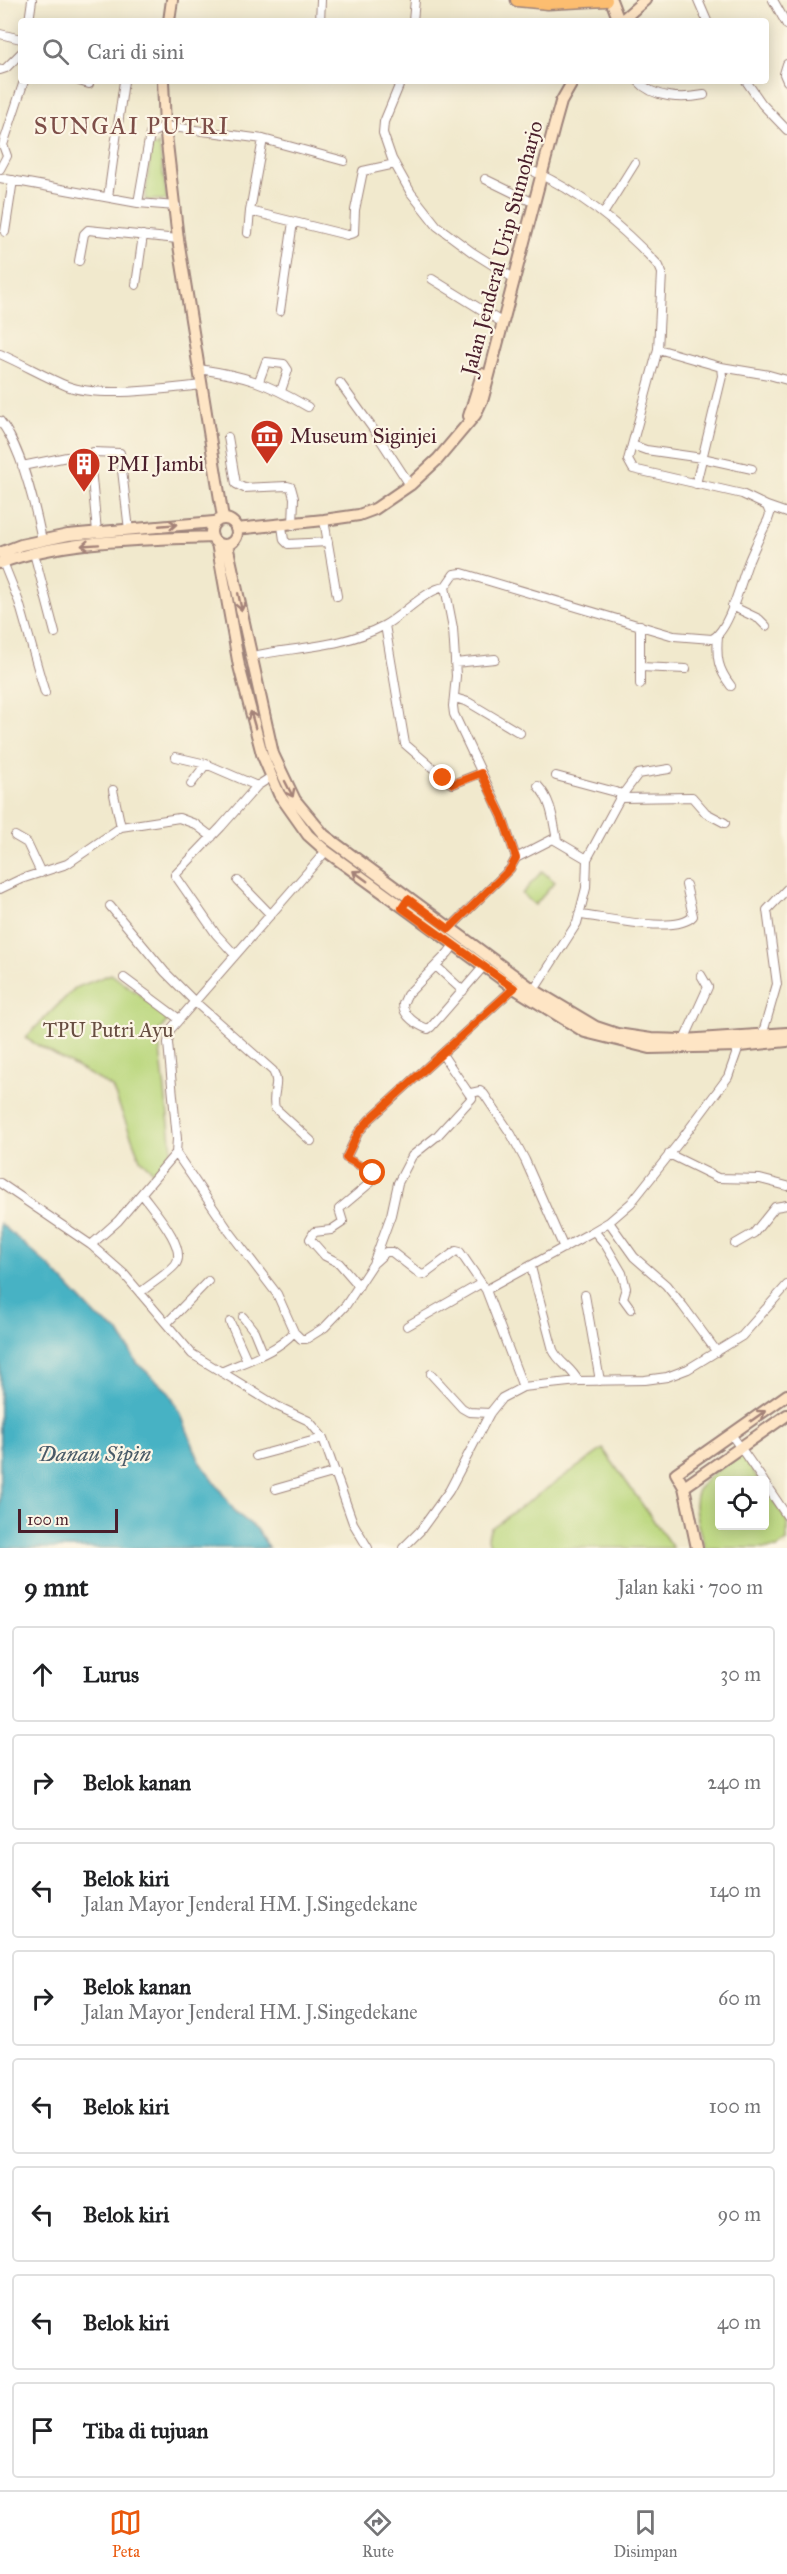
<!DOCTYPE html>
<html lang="id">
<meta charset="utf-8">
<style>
body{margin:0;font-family:"IM FELL Great Primer",serif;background:#f2f2f2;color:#202124}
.controls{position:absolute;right:18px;bottom:18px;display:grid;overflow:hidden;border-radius:6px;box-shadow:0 3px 15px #0003}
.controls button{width:54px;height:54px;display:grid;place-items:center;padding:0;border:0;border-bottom:2px solid #e0e0e0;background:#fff;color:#202124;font:30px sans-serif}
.scale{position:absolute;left:18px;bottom:15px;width:100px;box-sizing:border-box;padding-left:6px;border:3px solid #4a1f2b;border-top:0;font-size:16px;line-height:21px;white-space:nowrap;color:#4a1f2b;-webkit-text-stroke:4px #fcf5e5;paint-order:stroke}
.stop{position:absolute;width:18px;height:18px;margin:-14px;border:4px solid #ea580c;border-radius:50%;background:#fff}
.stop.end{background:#ea580c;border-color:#fff;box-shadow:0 2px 6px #0008}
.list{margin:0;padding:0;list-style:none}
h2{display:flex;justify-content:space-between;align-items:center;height:78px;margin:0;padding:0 24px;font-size:26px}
h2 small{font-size:20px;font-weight:400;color:#757577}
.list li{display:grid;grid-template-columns:39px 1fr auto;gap:18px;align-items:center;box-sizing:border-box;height:96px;margin:0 12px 12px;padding:0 12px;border:2px solid #e0e0e0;border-radius:6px}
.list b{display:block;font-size:22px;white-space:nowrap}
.list p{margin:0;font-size:20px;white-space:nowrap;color:#757577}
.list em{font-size:20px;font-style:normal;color:#757577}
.icon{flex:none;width:33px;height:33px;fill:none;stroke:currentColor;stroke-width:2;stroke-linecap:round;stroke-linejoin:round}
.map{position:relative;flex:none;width:787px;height:1548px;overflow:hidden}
.search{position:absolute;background:#fff;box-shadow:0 3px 15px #0003;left:18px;right:18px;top:18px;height:66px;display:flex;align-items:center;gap:15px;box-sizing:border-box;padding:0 21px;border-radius:6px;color:#757577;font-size:22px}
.sheet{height:942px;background:#fff}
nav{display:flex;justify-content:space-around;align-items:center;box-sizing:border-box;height:84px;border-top:2px solid #e0e0e0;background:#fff;font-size:16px;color:#757577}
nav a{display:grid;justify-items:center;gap:3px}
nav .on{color:#ea580c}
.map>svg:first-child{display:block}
</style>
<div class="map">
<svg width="787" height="1548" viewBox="0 0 787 1548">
<rect width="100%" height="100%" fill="#fcf5e5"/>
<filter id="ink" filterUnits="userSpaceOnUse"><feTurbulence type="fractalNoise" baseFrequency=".0167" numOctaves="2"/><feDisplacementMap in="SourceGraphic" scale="12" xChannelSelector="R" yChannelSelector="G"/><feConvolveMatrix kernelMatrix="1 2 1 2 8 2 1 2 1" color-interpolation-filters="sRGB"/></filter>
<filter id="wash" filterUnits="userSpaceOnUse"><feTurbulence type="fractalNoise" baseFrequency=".008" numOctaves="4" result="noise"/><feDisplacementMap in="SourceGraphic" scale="24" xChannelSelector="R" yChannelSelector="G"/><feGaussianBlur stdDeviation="1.35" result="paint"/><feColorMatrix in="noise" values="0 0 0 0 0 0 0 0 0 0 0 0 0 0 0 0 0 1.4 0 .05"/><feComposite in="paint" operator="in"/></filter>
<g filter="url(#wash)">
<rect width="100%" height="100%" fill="#f1e9cd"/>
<!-- green -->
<path fill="#bad77d" stroke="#827b54" stroke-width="1.5" d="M159,144L167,200H145L151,148Z
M542,871L555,882L535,905L522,894Z
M111,974L170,1017L158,1033L172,1149L155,1173L140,1159L112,1087L25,1038L75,988Z
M603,1449L673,1548H492C487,1541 487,1536 491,1528Z
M741,1454L759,1480H720V1526H764L765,1488L787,1521V1541L777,1548H705C686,1490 692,1486 741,1454Z"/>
<!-- water -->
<path fill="#47b2c4" stroke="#486878" stroke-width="1.5" d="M0,1223L51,1268L97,1317L119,1332L137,1363L168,1391L180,1412L199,1460L236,1513L257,1529L269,1548H0Z"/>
</g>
<g filter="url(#ink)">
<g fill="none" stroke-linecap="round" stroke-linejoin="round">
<!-- street casing -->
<g stroke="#9e847c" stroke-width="10">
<path id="street" d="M698,0L707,21
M773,0L787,25
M29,21L32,0
M320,21L321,0
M413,21L415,0
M0,34L21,39
M787,64L784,74L787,81
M0,70L6,68L21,53
M79,81L89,84
M401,81L384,122L383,133L392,159L411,193L437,226L472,252L515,279
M638,81C654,99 683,99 704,95
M746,81L762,104L787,130
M263,139L344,161
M0,169L7,156L3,145L24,81
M535,172C583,194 623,227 659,266L662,273L658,349L721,367L769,375L787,380
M0,178L138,203L176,206
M485,179L528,200
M108,197L124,81
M138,203L150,134L165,126L263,139L250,211L347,235L354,233L355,210L363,171L395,164
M603,214L635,163
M5,232L13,180
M248,233L250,211
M79,261L84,234L88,230L178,239
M432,279L503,323
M136,285L143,235
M280,311L293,222
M658,349L632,445L646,450L702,458L752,469
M0,354C23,364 45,377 67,386C98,398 168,389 202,385
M199,369C246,376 267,383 308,407
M259,381L266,362L284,364L288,370L281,391
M340,383L376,433L410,485
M0,421C22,448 35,506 42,540
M228,437L236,484L244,488L287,486L291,487L294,498L293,525
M22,466L67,457
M696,484L722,376L721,367
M767,506L787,513
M324,520L337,596
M282,526L284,540L288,544L328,542
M97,532L90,457L93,452L120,453L129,530
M34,553L55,633
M3,562L19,602L45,693
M732,606L759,619L766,626
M385,625L405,744L450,783L453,784L481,773
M640,625V684
M718,636C716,658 718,669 731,686
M252,656C295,647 344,647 383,626C401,617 426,589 445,587
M455,663L495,659
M640,667L686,669
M455,698L468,702L520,733
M176,757L206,764L257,786
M556,776L623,794
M191,784L206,764
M538,786C552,801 553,821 557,840
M113,790L121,827
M620,798L692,797L706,813L725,823
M15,836L27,843L41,873
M516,858L553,839L587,859
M238,881L271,915
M0,889L21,879L67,864L121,827L179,818L195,824L212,837
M110,906L165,972L194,1001L273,1071C281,1084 271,1094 275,1108L311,1141
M580,915C603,917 677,935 693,916L686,885
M449,929L510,869L516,858L502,816L454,714L453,706L456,676L453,628L445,587L454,574L462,573L674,636L712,639C729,631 741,581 748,563C754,548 761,534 768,520L770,514L767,506L742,494L633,469L628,460L632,445
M454,945L448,953L407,995L403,1004C403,1016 417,1025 428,1029L431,1027L484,966
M235,955L216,934L175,875L221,827L257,786L271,777
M436,966L463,991
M124,978L179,1019
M534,990L577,923L586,888L587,859L620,798L638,774L669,769
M762,1036L777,984L767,910L787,889
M684,1040L708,987L701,975
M471,1093L480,1091L484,1094L511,1134L525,1160L564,1248
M176,1153L229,1231L277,1294L294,1332C277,1352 245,1361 221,1372
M669,1154L718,1178L760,1179L787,1186
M0,1183L91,1245L124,1274L192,1354L277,1406L309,1421L323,1438L353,1523L368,1548
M609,1222L634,1257L666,1285L683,1306L717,1352
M594,1231L605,1244L622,1273L626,1288L623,1298L631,1309
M735,1244L754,1233L775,1207L787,1205
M91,1245L118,1221L176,1153L177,1139L168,1043L170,1030L326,851
M375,1262L386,1252H392L420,1274L424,1275L456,1251L460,1252L486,1290
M531,1267L553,1350C559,1363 572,1368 578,1381
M359,1286L339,1263L325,1256L310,1239L314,1232L331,1230L343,1222L339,1209L376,1178L373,1173L346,1158L358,1133L369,1120L514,988
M141,1292C152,1283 166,1275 175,1265C189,1249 152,1208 142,1194
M585,1295L600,1381
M243,1317L254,1331L263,1353
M230,1322L247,1360
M167,1323L208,1281
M407,1326L480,1284
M294,1332L301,1339H306L325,1327L346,1305L373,1264L391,1215L398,1183L412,1156L437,1136L472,1098L442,1054
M431,1374L462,1408L469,1412L490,1413
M523,1387L486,1290L592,1232L609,1222L631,1203L681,1140L728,1077L739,1046
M731,1434L763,1480
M256,1456L323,1438
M764,1482L787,1516
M276,1489L336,1472
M403,1548L420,1531L449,1491L490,1413L502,1398L523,1387L578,1381L645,1380L667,1377L688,1369L742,1336L787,1285"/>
</g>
<!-- secondary casing -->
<g stroke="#9e847c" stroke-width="14">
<path id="secondary" d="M611,0L619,21
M169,21L172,0
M621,21L645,0
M163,81L165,126L178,239L223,518
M469,416L482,374
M211 532a13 13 0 1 1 26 0a13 13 0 1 1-26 0Z
M236,529L324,520L359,515L375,509L410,485L438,459L475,415L483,398L497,345L554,127L561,102L573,81
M217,543L239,666L262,754L279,794L308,835L326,851L514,988L585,1032L650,1048L739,1046L787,1041
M227,545L273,754L295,800L324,835L534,990L596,1027L617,1034L651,1039L684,1040L787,1033
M0,553L21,545L68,535L214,522
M0,563C66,539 142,540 212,537
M684,1487L787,1415
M697,1548L684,1487L676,1473L787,1395"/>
</g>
<!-- primary casing -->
<g stroke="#9e847c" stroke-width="15">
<path id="primary" d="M517,0L548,3L606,0"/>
</g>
<!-- street -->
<use href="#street" stroke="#fff" stroke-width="8"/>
<!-- secondary -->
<use href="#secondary" stroke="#fee5c5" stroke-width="10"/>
<!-- primary -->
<use href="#primary" stroke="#fcbd6f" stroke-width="12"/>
</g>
<!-- one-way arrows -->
<defs><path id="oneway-shaft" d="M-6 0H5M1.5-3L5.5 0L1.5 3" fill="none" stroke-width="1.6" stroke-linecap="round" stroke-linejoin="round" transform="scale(1.5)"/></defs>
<g stroke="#a48278">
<use href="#oneway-shaft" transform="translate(168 525) rotate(-5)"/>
<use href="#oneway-shaft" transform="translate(90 545) rotate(176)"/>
<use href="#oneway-shaft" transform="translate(240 602) rotate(78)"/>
<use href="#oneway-shaft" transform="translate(253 720) rotate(-106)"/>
<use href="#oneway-shaft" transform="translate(289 789) rotate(63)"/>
<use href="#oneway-shaft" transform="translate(360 876) rotate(-144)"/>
<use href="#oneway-shaft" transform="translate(758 1416) rotate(-35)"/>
</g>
</g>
<g fill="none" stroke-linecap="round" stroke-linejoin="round" filter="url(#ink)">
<!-- route -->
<path stroke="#ea580c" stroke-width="8" d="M373,1173L346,1158L358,1133L369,1120L514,988L402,908L408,899L449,929L510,869L516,858L502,816L481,773L453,784L443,778"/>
</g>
<!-- icons -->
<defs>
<g id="museum-pin" transform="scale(1.725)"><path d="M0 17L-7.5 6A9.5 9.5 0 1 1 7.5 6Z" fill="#c8321e" stroke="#fcf5e5"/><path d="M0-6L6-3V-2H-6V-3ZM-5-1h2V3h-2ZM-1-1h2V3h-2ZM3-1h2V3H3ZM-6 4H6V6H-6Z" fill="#fff"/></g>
<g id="building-pin" transform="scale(1.725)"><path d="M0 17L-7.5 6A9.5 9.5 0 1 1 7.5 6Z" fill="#c8321e" stroke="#fcf5e5"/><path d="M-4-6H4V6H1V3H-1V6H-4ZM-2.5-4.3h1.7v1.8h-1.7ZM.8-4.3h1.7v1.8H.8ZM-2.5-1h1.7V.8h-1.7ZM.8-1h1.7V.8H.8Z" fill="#fff"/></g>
</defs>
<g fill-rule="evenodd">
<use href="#museum-pin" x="267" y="436"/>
<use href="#building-pin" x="84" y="464"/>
</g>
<g text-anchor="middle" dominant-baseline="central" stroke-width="4.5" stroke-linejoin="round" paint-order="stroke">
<!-- street labels -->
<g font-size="21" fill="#4a1f2b" stroke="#fcf5e5">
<text transform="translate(502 248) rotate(-75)">Jalan Jenderal Urip Sumoharjo</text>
</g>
<!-- poi labels -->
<g font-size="21" fill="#4a1f2b" stroke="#fcf5e5" text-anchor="start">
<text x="290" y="436">Museum Siginjei</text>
<text x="107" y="464">PMI Jambi</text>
</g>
<!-- park labels -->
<g font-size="21" fill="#664d40" stroke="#fcf5e5">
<text x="108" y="1030">TPU Putri Ayu</text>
</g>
<!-- water labels -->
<g font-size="22" font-style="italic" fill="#495a68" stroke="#fcf5e5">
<text x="94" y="1453">Danau Sipin</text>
</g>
<!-- quarter labels -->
<g font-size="24" letter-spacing="1.5" fill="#7d4e48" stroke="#fcf5e5">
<text x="132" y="126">SUNGAI PUTRI</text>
</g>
</g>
</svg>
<div class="controls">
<button><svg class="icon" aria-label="locate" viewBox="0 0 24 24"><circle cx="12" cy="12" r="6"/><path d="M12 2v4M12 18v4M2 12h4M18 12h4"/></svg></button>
</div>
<div class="scale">100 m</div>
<div class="stop" style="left:373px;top:1173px"></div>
<div class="stop end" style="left:443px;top:778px"></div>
<div class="search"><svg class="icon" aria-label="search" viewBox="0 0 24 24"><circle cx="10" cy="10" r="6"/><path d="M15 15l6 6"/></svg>Cari di sini</div>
</div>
<section class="sheet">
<h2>9 mnt<small>Jalan kaki · 700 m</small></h2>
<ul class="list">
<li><svg class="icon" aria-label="ahead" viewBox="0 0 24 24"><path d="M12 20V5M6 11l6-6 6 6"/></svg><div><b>Lurus</b></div><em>30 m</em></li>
<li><svg class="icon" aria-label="right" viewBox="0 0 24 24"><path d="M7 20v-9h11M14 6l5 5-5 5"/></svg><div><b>Belok kanan</b></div><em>240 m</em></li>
<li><svg class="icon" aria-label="left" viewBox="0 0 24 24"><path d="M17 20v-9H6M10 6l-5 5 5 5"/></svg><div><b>Belok kiri</b><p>Jalan Mayor Jenderal HM. J.Singedekane</p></div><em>140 m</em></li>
<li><svg class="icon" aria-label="right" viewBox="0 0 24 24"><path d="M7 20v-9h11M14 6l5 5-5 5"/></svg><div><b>Belok kanan</b><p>Jalan Mayor Jenderal HM. J.Singedekane</p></div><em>60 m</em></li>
<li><svg class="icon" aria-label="left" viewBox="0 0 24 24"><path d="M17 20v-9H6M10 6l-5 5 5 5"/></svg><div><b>Belok kiri</b></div><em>100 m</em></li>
<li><svg class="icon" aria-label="left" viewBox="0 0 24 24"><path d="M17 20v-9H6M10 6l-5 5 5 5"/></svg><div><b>Belok kiri</b></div><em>90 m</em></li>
<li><svg class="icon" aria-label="left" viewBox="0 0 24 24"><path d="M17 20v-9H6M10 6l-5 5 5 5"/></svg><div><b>Belok kiri</b></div><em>40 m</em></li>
<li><svg class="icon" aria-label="arrive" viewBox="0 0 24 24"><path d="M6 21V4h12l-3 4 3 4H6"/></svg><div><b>Tiba di tujuan</b></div></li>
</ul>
</section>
<nav>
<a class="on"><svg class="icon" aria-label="map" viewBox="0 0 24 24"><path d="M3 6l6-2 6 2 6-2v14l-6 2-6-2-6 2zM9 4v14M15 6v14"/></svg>Peta</a>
<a><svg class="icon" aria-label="directions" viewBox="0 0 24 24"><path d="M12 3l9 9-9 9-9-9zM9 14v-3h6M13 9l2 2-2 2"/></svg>Rute</a>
<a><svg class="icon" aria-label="saved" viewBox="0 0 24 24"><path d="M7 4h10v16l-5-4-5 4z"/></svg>Disimpan</a>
</nav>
